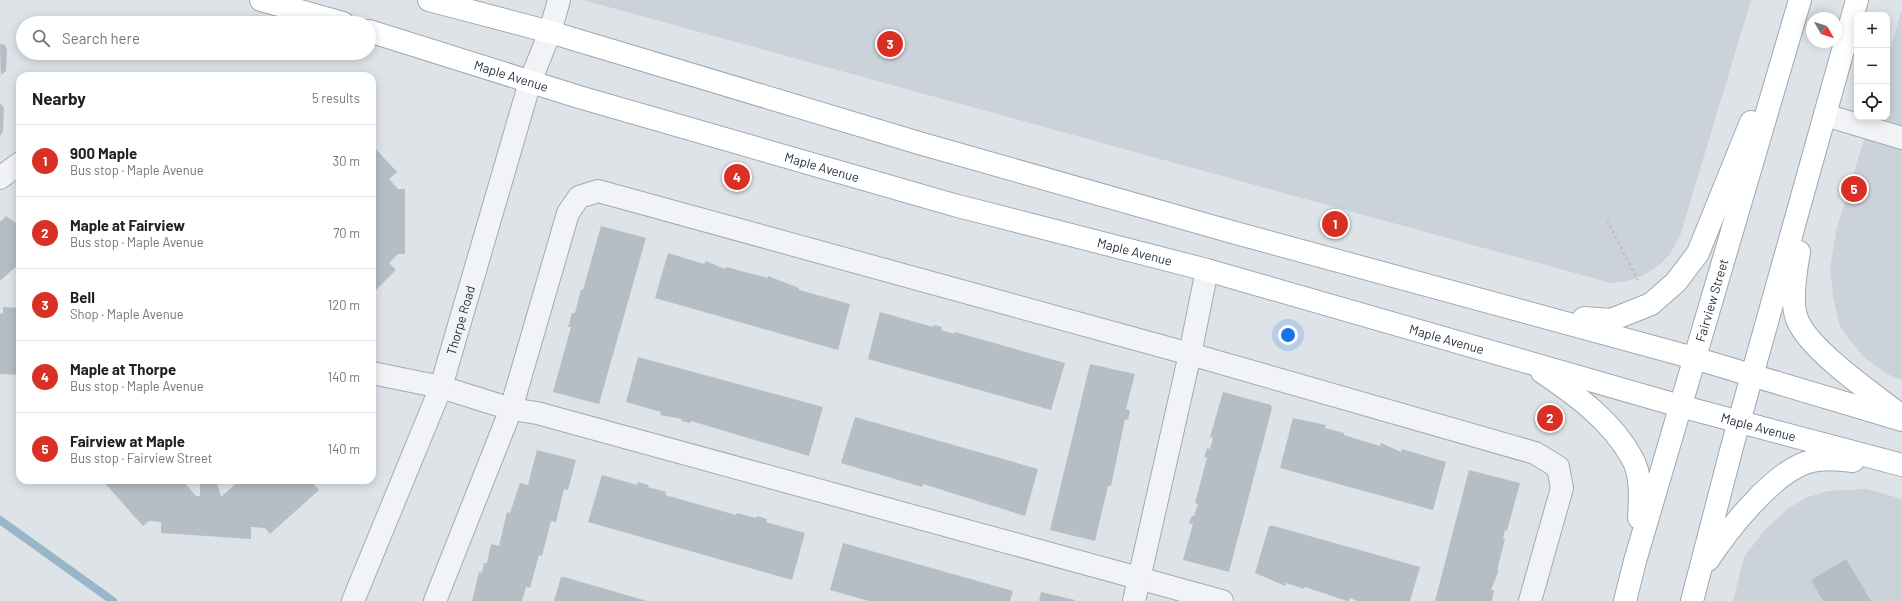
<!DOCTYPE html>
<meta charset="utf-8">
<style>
body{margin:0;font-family:Barlow,sans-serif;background:#f2f2f2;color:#222}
.controls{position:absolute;right:12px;top:12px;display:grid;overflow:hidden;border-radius:8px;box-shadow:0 2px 10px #0003}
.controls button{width:36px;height:36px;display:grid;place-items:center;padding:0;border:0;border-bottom:1px solid #e0e0e0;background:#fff;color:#222;font:20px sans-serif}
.compass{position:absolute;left:1806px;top:12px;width:36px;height:36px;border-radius:50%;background:#fff;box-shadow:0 2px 10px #0003;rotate:129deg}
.you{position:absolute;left:1288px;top:335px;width:14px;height:14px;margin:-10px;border:3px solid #fff;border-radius:50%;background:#1a73e8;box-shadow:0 0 0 6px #1a73e833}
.badge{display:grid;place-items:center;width:26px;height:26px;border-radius:50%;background:#d93025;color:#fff;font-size:13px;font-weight:700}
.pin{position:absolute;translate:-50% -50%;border:2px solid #fff;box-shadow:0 1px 4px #0006}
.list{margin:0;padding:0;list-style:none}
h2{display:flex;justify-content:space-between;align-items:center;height:52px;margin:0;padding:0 16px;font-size:17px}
h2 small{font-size:13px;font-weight:400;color:#767676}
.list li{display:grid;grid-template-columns:26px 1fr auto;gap:12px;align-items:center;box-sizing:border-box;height:72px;padding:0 16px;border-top:1px solid #e0e0e0}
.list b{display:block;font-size:15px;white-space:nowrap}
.list p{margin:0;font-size:13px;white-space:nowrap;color:#767676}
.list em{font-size:13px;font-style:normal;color:#767676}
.icon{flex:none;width:22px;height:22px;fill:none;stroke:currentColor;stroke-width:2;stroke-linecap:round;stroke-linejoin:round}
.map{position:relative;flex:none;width:1902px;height:601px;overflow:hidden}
.search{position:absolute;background:#fff;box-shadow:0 2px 10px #0003;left:16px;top:16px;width:360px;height:44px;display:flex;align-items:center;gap:10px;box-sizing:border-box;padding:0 14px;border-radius:22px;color:#767676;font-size:15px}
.panel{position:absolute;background:#fff;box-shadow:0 2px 10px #0003;left:16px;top:72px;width:360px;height:412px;border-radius:12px}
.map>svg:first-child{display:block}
</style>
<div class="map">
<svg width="1902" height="601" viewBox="0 0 1902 601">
<rect width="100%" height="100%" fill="#dee3e8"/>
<!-- built -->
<path fill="#ccd2da" d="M583,0H1751L1680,236L1670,254L1658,266L1644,275L1628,281L1611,283Z
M1902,9V380L1889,375L1866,359L1850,341L1839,324L1833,295L1830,267L1837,227L1871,117H1887V61Z
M1867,489L1902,499V601H1733L1744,557L1763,532L1787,509L1805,498L1828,491Z"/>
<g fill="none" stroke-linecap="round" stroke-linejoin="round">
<!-- stream -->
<path stroke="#99b5c8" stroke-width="8" d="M0,520L113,601"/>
</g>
<!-- building -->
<path fill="#b5bdc5" d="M0,44L5,45L7,49L6,71L1,75V81Z
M0,103L4,108L3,131L0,136Z
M372,145L397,172L389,179L398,189H405V254H398L389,263L396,270L372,294Z
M6,216L20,226V263L0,281V222Z
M601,226L646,238L599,404L553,392L571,327H568L572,313H575L581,289L583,290Z
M668,253L704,264L706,261L725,269L726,267L768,278V276L799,288V290L850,304L838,350L655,298Z
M3,307L20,308V375L0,374V313L3,314Z
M880,312L933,327L934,325L942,327L941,330L954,334L955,332L1065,363L1051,410L868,359Z
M638,357L823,407L809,456L691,421L690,423L681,421L682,419L660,415L661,412L626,402Z
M1090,364L1135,374L1126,409L1130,411L1128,420L1125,419L1111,486H1108L1095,541L1050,530Z
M1223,392L1271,405L1272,408L1229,572L1183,560L1193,524L1189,523L1192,516H1194L1198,504L1195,503L1207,458L1204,457L1207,448L1210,449L1213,438L1210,437Z
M855,417L1038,469L1025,516L923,484L922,487L841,463Z
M1293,418L1326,425L1325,428L1344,433V435L1380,446L1381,443L1401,452L1402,449L1446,462L1433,510L1280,468Z
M537,450L576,460L568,490L564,489L556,522L551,521L542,556L539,555L530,588L526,587L522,601H472L479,572L482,573L484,563H487L491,544L499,546L507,512L510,513L520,483L528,485Z
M1469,470L1520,483L1507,531L1505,530L1503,539H1505L1497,570H1499L1491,590H1494L1492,601H1435Z
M602,475L637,485L638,482L649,485L648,487L666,492L665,495L736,515L737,513L756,518L757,516L767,519L766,522L805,533L792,580L588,522Z
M102,480H182L196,496H200V484L202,481L217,482L221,497L240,480H315L314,485L319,490L270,534L265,528L251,527V539L161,533V522L149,521L143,526Z
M1269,526H1274L1420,567L1410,601H1357L1350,598L1349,601H1347L1305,587L1304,589L1286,583L1285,586L1255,573Z
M843,543L1013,591L1010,601H869L830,590Z
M1846,559L1871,601H1823L1811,580Z
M561,577H564L647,601H554Z
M1041,592L1075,600V601H1039Z"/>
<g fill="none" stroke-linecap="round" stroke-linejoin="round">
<!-- minor casing -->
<g stroke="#a3aab2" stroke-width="24">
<g id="minor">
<path d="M1825,115L1902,138"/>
<path d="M0,178L20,163"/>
<path d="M372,373L441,387L511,409L537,413L1222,601"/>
<path id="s1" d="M353,601L441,387L530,82L550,32L559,0"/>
<path d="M435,601L511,409L568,213L579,197L598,191L1190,354L1535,453L1558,467L1562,488L1530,601"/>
<path d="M1134,601L1190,354L1207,270"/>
</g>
</g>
<!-- major casing -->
<g stroke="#9ea9b4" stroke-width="24">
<g id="major">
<path d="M261,0L343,23"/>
<path d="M429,0L550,32L919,143L1232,232L1694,358L1902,420"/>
<path id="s2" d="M369,31L579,97L954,205L1207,270L1680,406L1902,465"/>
<path d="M1799,252C1796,269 1790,302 1797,319C1808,349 1873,394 1899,414"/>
<path d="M1584,318L1611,320L1651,304L1676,282L1698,253L1751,122"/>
<path d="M1542,372C1576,395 1612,421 1632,458C1642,475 1640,499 1639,518"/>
<path d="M1708,560C1728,530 1770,476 1805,463C1819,458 1839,459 1853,461"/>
<path id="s3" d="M1625,601L1635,561L1800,0"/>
<path d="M1692,601L1732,447L1857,0"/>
</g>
</g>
<!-- path -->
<path stroke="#bcc1c6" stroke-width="2.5" stroke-dasharray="3 3" stroke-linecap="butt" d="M1607,220L1638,280"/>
<!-- minor -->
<use href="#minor" stroke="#f1f3f6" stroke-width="22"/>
<!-- major -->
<use href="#major" stroke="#fff" stroke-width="22"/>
</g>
<g text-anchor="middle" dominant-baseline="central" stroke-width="4" stroke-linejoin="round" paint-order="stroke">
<!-- street labels -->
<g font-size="13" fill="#27323f" stroke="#eef2f6">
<text stroke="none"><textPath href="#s2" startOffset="149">Maple Avenue</textPath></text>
<text stroke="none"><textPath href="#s2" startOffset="473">Maple Avenue</textPath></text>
<text stroke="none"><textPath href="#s2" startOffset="797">Maple Avenue</textPath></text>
<text stroke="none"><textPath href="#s3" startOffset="313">Fairview Street</textPath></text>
<text stroke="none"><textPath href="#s1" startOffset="301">Thorpe Road</textPath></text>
<text stroke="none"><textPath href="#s2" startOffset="1121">Maple Avenue</textPath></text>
<text stroke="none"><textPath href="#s2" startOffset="1445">Maple Avenue</textPath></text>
</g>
</g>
</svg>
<div class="controls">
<button>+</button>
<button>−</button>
<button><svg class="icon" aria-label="locate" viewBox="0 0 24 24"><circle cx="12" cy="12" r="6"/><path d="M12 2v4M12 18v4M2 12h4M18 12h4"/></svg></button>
</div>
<svg class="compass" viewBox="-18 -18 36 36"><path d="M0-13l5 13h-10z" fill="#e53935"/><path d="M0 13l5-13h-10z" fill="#767676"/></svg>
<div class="you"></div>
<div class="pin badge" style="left:1335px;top:224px">1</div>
<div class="pin badge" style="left:1550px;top:418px">2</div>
<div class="pin badge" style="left:890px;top:44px">3</div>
<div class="pin badge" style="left:737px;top:177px">4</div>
<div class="pin badge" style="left:1854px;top:189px">5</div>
<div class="search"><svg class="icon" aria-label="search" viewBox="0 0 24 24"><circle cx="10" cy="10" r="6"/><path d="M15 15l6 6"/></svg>Search here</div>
<section class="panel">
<h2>Nearby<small>5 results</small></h2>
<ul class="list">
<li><span class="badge">1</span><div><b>900 Maple</b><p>Bus stop · Maple Avenue</p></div><em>30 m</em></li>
<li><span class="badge">2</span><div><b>Maple at Fairview</b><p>Bus stop · Maple Avenue</p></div><em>70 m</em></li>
<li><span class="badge">3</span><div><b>Bell</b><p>Shop · Maple Avenue</p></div><em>120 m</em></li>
<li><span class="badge">4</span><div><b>Maple at Thorpe</b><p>Bus stop · Maple Avenue</p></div><em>140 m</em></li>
<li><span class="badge">5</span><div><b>Fairview at Maple</b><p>Bus stop · Fairview Street</p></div><em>140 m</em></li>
</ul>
</section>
</div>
